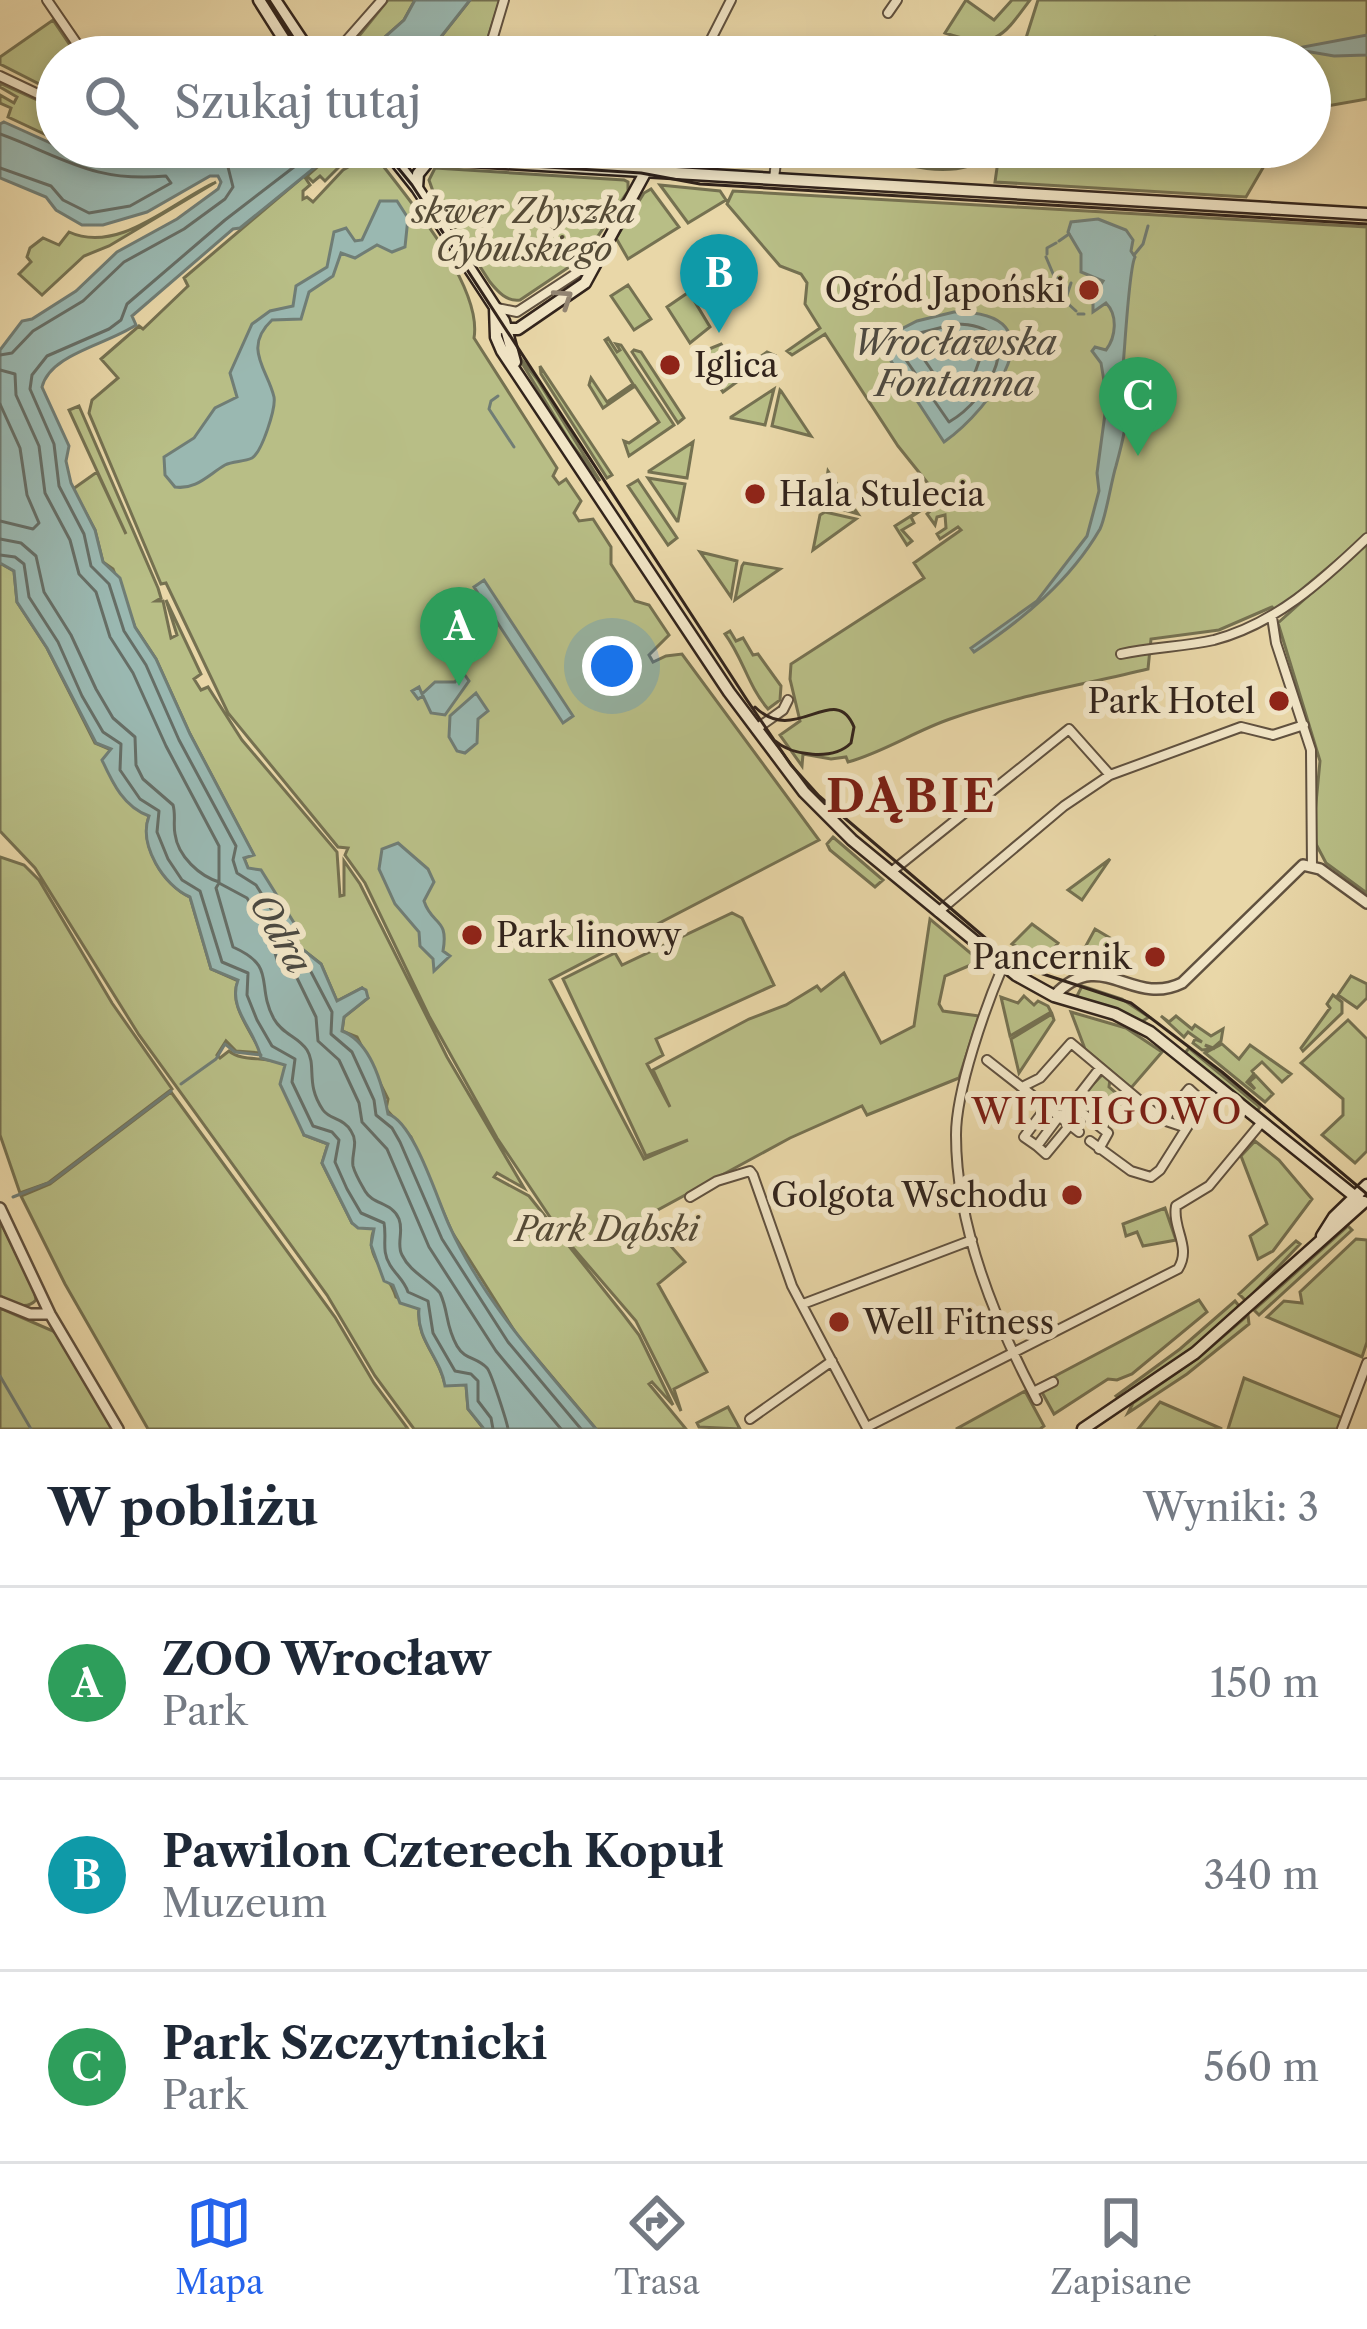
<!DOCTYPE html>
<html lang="pl">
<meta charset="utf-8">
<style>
body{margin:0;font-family:"Libre Caslon Text",serif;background:#f6f6f7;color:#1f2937}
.you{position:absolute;left:612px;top:666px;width:42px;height:42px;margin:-30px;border:9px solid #fff;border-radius:50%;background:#1a73e8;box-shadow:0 0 0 18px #1a73e833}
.badge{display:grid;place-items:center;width:78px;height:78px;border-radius:50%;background:#2563eb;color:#fff;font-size:39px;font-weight:700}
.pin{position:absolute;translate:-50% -99px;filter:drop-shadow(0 3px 6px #0008)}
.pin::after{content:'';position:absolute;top:63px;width:42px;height:36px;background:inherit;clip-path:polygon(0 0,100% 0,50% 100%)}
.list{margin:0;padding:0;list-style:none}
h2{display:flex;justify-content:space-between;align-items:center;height:156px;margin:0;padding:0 48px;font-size:51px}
h2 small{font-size:39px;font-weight:400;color:#747a83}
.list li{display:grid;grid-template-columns:78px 1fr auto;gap:36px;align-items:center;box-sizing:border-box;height:192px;padding:0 48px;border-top:3px solid #e0e1e3}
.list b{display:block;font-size:45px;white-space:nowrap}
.list p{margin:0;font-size:39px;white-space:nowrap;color:#747a83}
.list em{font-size:39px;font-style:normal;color:#747a83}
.icon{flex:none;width:66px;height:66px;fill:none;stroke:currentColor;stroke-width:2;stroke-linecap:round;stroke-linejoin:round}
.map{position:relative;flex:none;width:1367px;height:1429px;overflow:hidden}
.search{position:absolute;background:#fff;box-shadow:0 6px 18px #0003;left:36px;right:36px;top:36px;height:132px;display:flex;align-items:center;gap:30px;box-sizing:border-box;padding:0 42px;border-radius:66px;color:#747a83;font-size:45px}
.sheet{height:732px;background:#fff}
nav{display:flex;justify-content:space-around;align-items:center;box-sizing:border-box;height:168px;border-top:3px solid #e0e1e3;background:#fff;font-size:33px;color:#747a83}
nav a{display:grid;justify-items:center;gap:6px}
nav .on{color:#2563eb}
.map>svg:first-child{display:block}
</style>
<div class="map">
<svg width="1367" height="1429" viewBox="0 0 1367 1429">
<rect width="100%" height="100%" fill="#e9d7a8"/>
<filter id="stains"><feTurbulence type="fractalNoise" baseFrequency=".00167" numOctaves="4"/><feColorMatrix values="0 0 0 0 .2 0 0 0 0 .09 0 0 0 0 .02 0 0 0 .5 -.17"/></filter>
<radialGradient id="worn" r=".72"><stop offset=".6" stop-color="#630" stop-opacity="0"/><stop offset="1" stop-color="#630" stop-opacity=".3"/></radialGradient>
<!-- green -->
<path fill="#b8be86" stroke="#757151" stroke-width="3" d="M388,0H415L404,20L385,37L374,55L342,57Z
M470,0H500L482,57H425Z
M966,0L994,20L1012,0H1030C1002,38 995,50 945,33Z
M1038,0H1367V99L1310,109V57H1020Z
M53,20L78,57H57V93L0,64V57Z
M0,83L57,109V140L8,117L11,108L0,103V95L14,103L17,97L0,87Z
M76,147H221L146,159Z
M340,147H358L362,153L344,162L325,181L320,176L313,182L307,176Z
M887,147H972L969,166C945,173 908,169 886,156Z
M1000,147H1275L1246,197L995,182Z
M373,153C405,195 483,285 474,338L557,468L553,476L559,484L566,479L581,501L574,513L579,521L593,519L611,547V564L635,601L649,605L669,635L649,655L653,662L666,656L682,654L819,840L550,980L644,1159L688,1140L646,1156L563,979L615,953L622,965L732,913L742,918L774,985L656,1039L663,1055L647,1064L670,1107L653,1070L749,1019L786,1005L817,986L821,991L844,973L881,1043L914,1026L930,919L980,961L945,976L939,1004L943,1011L979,1016L959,1078L867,1115L862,1106L790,1138L645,1217L685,1262L658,1284L707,1372L674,1389L681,1411L636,1321L562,1235L497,1138L429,1016L365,883L345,855L348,848L338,847L228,713L166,583L161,584L89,413L92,400L118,378L101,359L139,326L143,329L188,286L184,278L304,176L310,185L303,191V199L307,197L313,202L343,170Z
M435,168L624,180L628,182V191L584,257L520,300C507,302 498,292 490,282L435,197L429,180Z
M216,182L109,246L84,256L42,295L19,274L31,262L27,257L30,248L43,238L59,245L69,232C119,255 173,201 216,182Z
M660,185L720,191L726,200L688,223Z
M651,189L679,227L628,259L616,238L644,193Z
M733,191L1367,227V535L1276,611L1272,607L1219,630L1151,639L1148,669C1082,685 1015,696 950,719C915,731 884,752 848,762L846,757L831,759L803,754L802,766L780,735L800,721L790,679L791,664L924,578L914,563L961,530L958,527L940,539L937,534L946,528L945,515L937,517L935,525L927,514L937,505L934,502L911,517L914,523L902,530L912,541L907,545L895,526L914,514L911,508L934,491L898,446L825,334L792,355L787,351L820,328L805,304L807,283L801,274L780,266L727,204Z
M628,285L651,319L634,330L611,296Z
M689,292L710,327L690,343L667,307Z
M608,338L617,352L620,350L616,344L621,345L674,425L629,456L624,441L629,443L659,422L635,386L603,408L589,385L591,378L607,402L633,384L605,340Z
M721,344L739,372L767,352L774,355L723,392L699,356L703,358L709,349Z
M514,350L537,379L600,481L570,442Z
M634,350L641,352L684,418L678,423L632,352Z
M540,366L612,475L607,478L541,374Z
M774,389L765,425L731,418V417Z
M780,390L781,391L811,436L772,426Z
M79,406L158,588L161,598L156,601H163L171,638L177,635L166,600L201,674L194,679L201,690L208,687L242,740L337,852L340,896L344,895V861L360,884L447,1057L524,1188L497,1173L494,1177L529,1196L623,1314L639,1335L673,1405L652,1382L649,1384L686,1429H596L517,1335L452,1232L411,1137L386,1109L388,1099L357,1037L342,1031L344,1017L368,998L362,988L337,1001L321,964L302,949L248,868L244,858L253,854L190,734L156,659L135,627L113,569L103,562L95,530L73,489L97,472L126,534L69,410Z
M693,442L687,478L649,472V471Z
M828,471L858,514L823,504Z
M648,478L685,484L678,521H677Z
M638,480L677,538L668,545L628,486Z
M825,512L856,519L813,550L820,515Z
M1367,543V893L1326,863L1316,844L1314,824L1320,761L1278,623Z
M700,552L737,561L731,597Z
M0,563L14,571L17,602L47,648L95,743L111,750C101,779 125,801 149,816C139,845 164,886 190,897L211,969L238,981C228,1005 251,1030 261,1053L236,1051L226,1041L217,1055L220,1058L229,1051C243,1063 268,1055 285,1065L304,1135L328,1144L322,1163L352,1223L374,1229C363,1257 389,1272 396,1297L419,1309C416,1339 438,1355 444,1381L466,1385L468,1409L484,1429H414L375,1376L327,1295L139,1035L35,868L0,831Z
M744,563L780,569L735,600L742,566Z
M730,631L736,641L743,638L753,655L758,654L781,686L780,700L768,709C748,686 743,658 725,634Z
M833,837L883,880L875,887L830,850L827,844Z
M0,857L24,865L39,880L112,1003L172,1089L48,1183L20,1193L0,1135Z
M1110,859L1082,900L1068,890Z
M1032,924L1058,943L1044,961L1012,944Z
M1095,929L1132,951L1124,965L1082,953Z
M1351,976L1367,984V998L1357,1008L1338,995Z
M1082,986L1122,999L1149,1017L1141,1022L1076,998Z
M1333,995L1342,1002V1013L1303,1051L1301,1048L1330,1008L1327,1004Z
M1024,996L1034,1005L1038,1001L1048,1006L1051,1012L1010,1036L1001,997L1018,1003Z
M1071,1012L1126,1028L1162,1052L1131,1088L1085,1049Z
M1052,1014L1054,1020L1019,1073L1011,1039Z
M1161,1016L1169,1022L1176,1016L1192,1029L1195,1025L1211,1036L1223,1029L1221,1041L1213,1048L1205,1045L1211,1049L1202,1050L1193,1043L1195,1039L1202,1042L1188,1032L1184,1037Z
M1348,1020L1367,1039V1151L1355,1163L1322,1135L1343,1115V1099L1301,1063Z
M1222,1044L1239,1059L1250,1045L1291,1074L1282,1082L1262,1062L1252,1071L1254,1074L1247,1082L1255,1089L1249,1082L1256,1076L1273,1094L1265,1102L1205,1053Z
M1189,1048L1260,1107L1257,1111L1185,1053Z
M1103,1074L1110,1079L1109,1087L1139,1113L1136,1116L1123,1106L1105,1128L1074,1104Z
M171,1092L335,1317L374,1383L408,1429H148L65,1284L21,1196L50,1184Z
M1255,1141L1279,1160L1312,1199L1273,1251L1258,1259L1250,1236L1267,1224L1241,1156Z
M1165,1208L1176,1240L1143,1246L1137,1232L1126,1236L1123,1224Z
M0,1221L34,1290L36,1300C25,1312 12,1302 0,1296Z
M1348,1226L1352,1230L1259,1315L1254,1310Z
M1356,1239L1367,1240V1342L1362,1357L1267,1317L1284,1301L1302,1303L1300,1292Z
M1296,1241L1300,1244L1246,1301L1239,1294Z
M1199,1300L1207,1312L1132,1374L1117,1380L1108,1379L1054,1414L1038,1385Z
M1235,1301L1240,1307C1202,1340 1164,1376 1118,1398L1116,1396L1180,1349Z
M0,1308L53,1331L61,1339L113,1429H0Z
M1248,1315L1249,1324L1187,1374L1128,1413L1133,1403L1198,1358Z
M1244,1378L1343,1418L1339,1429H1228Z
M1025,1391L1044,1426L1040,1429H956Z
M1160,1402L1222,1429H1138Z
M728,1407L740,1429L699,1427L697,1423Z"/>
<!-- water -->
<path fill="#9ab8b1" stroke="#707d75" stroke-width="3" d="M415,0H470L425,57H372L385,37L404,20Z
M1367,35V55L1334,56L1305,51L1272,57H1098L1155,37L1209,50L1250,42L1282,51Z
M4,122L75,154L125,165L191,161L239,147H340L240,228L233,229L132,316L136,325C106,345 50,354 42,387L69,446L66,461L71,483L95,530L103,562L120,578L135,627L156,659L190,734L254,855L244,858L248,868L261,870L301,934L297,941L302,949L321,964L337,1001L362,988L366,990L368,998L344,1017L342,1031C371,1042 383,1087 388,1114C414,1122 437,1199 449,1225C483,1301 543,1366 596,1429H484L468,1409L466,1385L445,1386C441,1358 416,1340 419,1309L400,1303L393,1285L384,1281L371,1245L374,1229L358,1228L352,1223L322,1163L328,1144L304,1135L280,1084L285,1065L261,1058C256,1031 227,1009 238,980L211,969L190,897C164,886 138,845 149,816C124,807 113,784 102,760L111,749L96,743L47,648L17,602L14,571L0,563V350L22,321L32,319L76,291L117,252L177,219L218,189L221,182L218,176H210L147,212L103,225H82L56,210L46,197L0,178V124Z
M380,201H397L408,218L405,247L392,252L377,245L355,258L341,253L333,276L309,292L301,319L272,320C242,348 268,370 274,397C276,408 262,452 252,458C244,462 233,461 225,465C208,475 196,490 175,487L165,475L164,457L194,438L215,408L237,397L230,373L252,324L270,311L293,306L296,286L327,267L334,232L346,228L355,241L362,240Z
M1098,219L1126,230L1133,240L1131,251L1135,257C1129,268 1125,347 1123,366C1122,375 1127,384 1127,394C1129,417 1122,444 1116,466C1111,482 1106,517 1100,529C1070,581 1023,619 974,652L971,648L1037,601L1087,536L1099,491L1097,473L1107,399L1101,363L1092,351L1095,347L1106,350C1116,337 1118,315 1106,303L1093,312V297L1103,281L1081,272V254L1068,232L1071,222Z
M954,312C1064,311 991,409 944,442L878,341L917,321Z
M484,580L573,716L563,723L474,587Z
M462,671L469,681L445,715L431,713L423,696L418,699L412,691L419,687L422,694L435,682H455Z
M476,693L488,711L478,719L477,743L465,753L457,751L449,737L450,716Z
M398,843L428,869L434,882L424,901C432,926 449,917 443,951L450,956L434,971L433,959L420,946L419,932L395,904L379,869L382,849Z"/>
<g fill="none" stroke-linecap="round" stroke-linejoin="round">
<!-- shore -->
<path stroke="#666e66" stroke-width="3" d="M0,134C63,157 93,183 166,176L171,183L130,206L89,213L63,200L51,186L0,168
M320,147L225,220L127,304L121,320L109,329L47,356L32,375L30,389L54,444L59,486L84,534L91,566L109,584L124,631L146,665L179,740L236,846L233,860L237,873L256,885L286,933L291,955L310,970L332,1012L331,1034L352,1052L374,1100L376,1115L392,1128L400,1142L442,1239L508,1342L581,1429
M955,324C1034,324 988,400 949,422L897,347L912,335Z
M956,339L979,342L983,350L973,378L952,400L919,352L926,346Z
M0,355L12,353L33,331L83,301L124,262L184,229L225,199L233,187L228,167L237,147
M0,370L15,374L16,395L39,446L45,493L70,540L79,574L96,592L110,637L133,673L166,746L219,846V882C200,876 178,857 175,834C173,824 176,815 173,805L143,779L136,765L135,737L113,718L96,689L71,635L44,592L36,556L21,543L0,539
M0,404L20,448L27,495L39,523L33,529L0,521
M0,555L15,557L24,564L29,597L58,642L82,696L103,732L121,744L120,770L140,799L159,811L157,832L168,859L182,880L200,891L222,962L248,973L247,995L257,1020L272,1046L295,1059L292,1082L313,1126L332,1132L339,1140L335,1162L347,1189L361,1213L384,1223C387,1238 381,1251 390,1265C396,1275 404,1280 408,1292L428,1301L433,1333L455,1371L471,1374L478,1381V1401L491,1418L493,1429
M508,1429C507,1422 491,1372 487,1368C477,1357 465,1360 457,1346C445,1325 449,1312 440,1293C428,1279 410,1272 402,1255C396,1244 404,1232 399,1219C392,1202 373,1205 365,1191C361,1184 355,1174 353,1166C351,1154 359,1143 351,1131C344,1118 330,1120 323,1110C305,1084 317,1066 307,1050C298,1036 283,1035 274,1019C255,984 278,967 233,947L216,888L219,883L247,898L270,936L278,963L297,978L316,1017L318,1041L339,1060L359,1103L362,1122L387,1149L429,1247L496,1351L561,1429"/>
<!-- stream -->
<path stroke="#707d75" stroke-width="3" d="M1059,241L1069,234
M1047,254V248L1056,243
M1134,255L1143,244L1148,226
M1046,257L1054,276
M1056,277L1067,289
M1071,283L1065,301L1076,311
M1078,314H1084
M498,396L491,401L489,409L514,447
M497,925L522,933L532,929
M181,1084L216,1059L225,1044L235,1052L261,1055
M13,1197L51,1182L171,1091
M0,1376L31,1429"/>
<!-- minor casing -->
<g stroke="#60513f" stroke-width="12">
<path id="minor" d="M47,0L86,57
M888,13L897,0
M332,57L382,0
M487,57L504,0
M702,57L731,0
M799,57L801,45
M0,76L57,103
M646,171L656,147
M774,178L778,147
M497,308L517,312L595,261
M1272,617L1276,643L1311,750L1312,866
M1121,654C1152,647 1183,647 1214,640C1275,624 1322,581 1367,538
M756,729L783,710L788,700
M891,872L1069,729L1110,775
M938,912L1064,806L1110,775L1241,727L1273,735L1304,725
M1003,966C985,1008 956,1090 956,1135C956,1227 995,1321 1037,1400
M987,1060L1079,1132
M1024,1086L1040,1078L1071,1043L1163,1120L1184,1127
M1048,1105L1024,1137L1037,1146L1060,1115
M1072,1105L1108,1133L1099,1149
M1062,1117L1100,1068
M1163,1120L1179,1101
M1090,1141L1131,1171L1151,1177L1160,1170L1203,1102L1189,1089L1179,1101L1194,1114
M1037,1146L1046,1154L1070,1125
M690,1197L717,1181L750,1171L753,1175L792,1286L867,1428
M803,1304L972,1240
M1033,1392L1053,1382
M750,1419L832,1361
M867,1427L1178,1269C1192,1247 1172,1229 1176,1206L1209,1186L1262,1122
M1342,1429L1367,1363"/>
</g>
<!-- tertiary casing -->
<g stroke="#60513f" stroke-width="14">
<path id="tertiary" d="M1054,996C1102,945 1131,1008 1182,983L1303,865L1320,869L1367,903
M0,1208L50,1314L118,1429
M0,1302L30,1314H50"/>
</g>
<!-- secondary casing -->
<g stroke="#32241c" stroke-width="15">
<path id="secondary" d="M259,0L295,57
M275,0L313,57
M388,151L456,160L1367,214
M390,154L417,188L504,321L515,362
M417,188L418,174L431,158
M495,307L496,337L502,351L729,692L804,792L852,840L1016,975L1054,996L1115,1014L1150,1032L1363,1203
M504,329H518L585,283L646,171
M1322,1236L1334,1217L1367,1185
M1083,1429L1195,1353L1364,1202"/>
</g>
<!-- minor -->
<use href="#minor" stroke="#f1e5c6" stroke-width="8"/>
<!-- tertiary -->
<use href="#tertiary" stroke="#f1e5c6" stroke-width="9"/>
<!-- secondary -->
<use href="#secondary" stroke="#f1e5c6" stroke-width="10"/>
<!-- tram -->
<path stroke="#32241c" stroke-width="3" d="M269,0L306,57
M381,147L412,185L747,700L791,765L819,796L1003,953L1034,971L1131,1003L1222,1072L1367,1194
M386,151L403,158L641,173L700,184L1367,224
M755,707C795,747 835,680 854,727L851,743C833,761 792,756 774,740"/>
</g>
<!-- one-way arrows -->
<defs><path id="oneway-chevron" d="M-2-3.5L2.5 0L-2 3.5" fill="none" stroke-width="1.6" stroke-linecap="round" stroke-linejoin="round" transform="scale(3)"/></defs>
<use stroke="#928471" href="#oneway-chevron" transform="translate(564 298) rotate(-34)"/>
<!-- markers -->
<g fill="#8f2418" stroke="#f1e5c6" stroke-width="4.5">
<circle cx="1089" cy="290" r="12"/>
<circle cx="670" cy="365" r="12"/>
<circle cx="755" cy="494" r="12"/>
<circle cx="1279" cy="701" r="12"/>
<circle cx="472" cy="935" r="12"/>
<circle cx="1155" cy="957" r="12"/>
<circle cx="1072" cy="1195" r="12"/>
<circle cx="839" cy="1322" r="12"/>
</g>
<g text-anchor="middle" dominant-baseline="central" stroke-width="12" stroke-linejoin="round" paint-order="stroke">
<!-- park labels -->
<g font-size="33" font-style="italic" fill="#544a36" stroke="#f1e5c6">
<text x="524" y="211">skwer Zbyszka<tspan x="524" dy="38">Cybulskiego</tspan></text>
<text x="607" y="1229">Park Dąbski</text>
</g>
<!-- poi labels -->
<g font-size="33" fill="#32241c" stroke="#f1e5c6" text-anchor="end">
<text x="1065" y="290">Ogród Japoński</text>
<text x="694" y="365" text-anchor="start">Iglica</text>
<text x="779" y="494" text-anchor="start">Hala Stulecia</text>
<text x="1255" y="701">Park Hotel</text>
<text x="496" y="935" text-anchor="start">Park linowy</text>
<text x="1131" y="957">Pancernik</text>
<text x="1048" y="1195">Golgota Wschodu</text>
<text x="863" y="1322" text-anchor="start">Well Fitness</text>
</g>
<!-- water labels -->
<g font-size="36" font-style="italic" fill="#4c4941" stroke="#f1e5c6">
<text x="955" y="342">Wrocławska<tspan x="955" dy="41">Fontanna</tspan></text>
<text transform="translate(281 933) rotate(60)">Odra</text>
</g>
<!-- neighbourhood labels -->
<g font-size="36" letter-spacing="3" fill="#7a1f14" stroke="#f1e5c6">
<text x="1108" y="1111">WITTIGOWO</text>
</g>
<!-- district labels -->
<g font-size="45" font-weight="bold" letter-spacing="3" fill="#7a1f14" stroke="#f1e5c6">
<text x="912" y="796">DĄBIE</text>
</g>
</g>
<rect width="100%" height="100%" filter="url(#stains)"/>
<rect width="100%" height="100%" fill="url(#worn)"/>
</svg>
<div class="you"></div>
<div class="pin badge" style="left:459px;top:686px;background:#2e9e5b">A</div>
<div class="pin badge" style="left:719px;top:333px;background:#0f9aa8">B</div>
<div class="pin badge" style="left:1138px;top:456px;background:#2e9e5b">C</div>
<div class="search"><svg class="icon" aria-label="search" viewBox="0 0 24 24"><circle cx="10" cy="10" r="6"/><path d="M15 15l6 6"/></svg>Szukaj tutaj</div>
</div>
<section class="sheet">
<h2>W pobliżu<small>Wyniki: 3</small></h2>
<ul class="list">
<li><span class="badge" style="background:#2e9e5b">A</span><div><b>ZOO Wrocław</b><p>Park</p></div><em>150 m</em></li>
<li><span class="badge" style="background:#0f9aa8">B</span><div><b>Pawilon Czterech Kopuł</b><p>Muzeum</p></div><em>340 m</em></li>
<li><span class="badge" style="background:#2e9e5b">C</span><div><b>Park Szczytnicki</b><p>Park</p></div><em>560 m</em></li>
</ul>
</section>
<nav>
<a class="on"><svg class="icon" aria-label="map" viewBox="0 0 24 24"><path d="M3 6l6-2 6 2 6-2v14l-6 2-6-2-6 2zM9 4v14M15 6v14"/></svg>Mapa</a>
<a><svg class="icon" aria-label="directions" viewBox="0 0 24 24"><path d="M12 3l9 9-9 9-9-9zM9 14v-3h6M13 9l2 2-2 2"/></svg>Trasa</a>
<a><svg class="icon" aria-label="saved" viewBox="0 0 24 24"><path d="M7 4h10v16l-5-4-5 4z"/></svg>Zapisane</a>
</nav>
